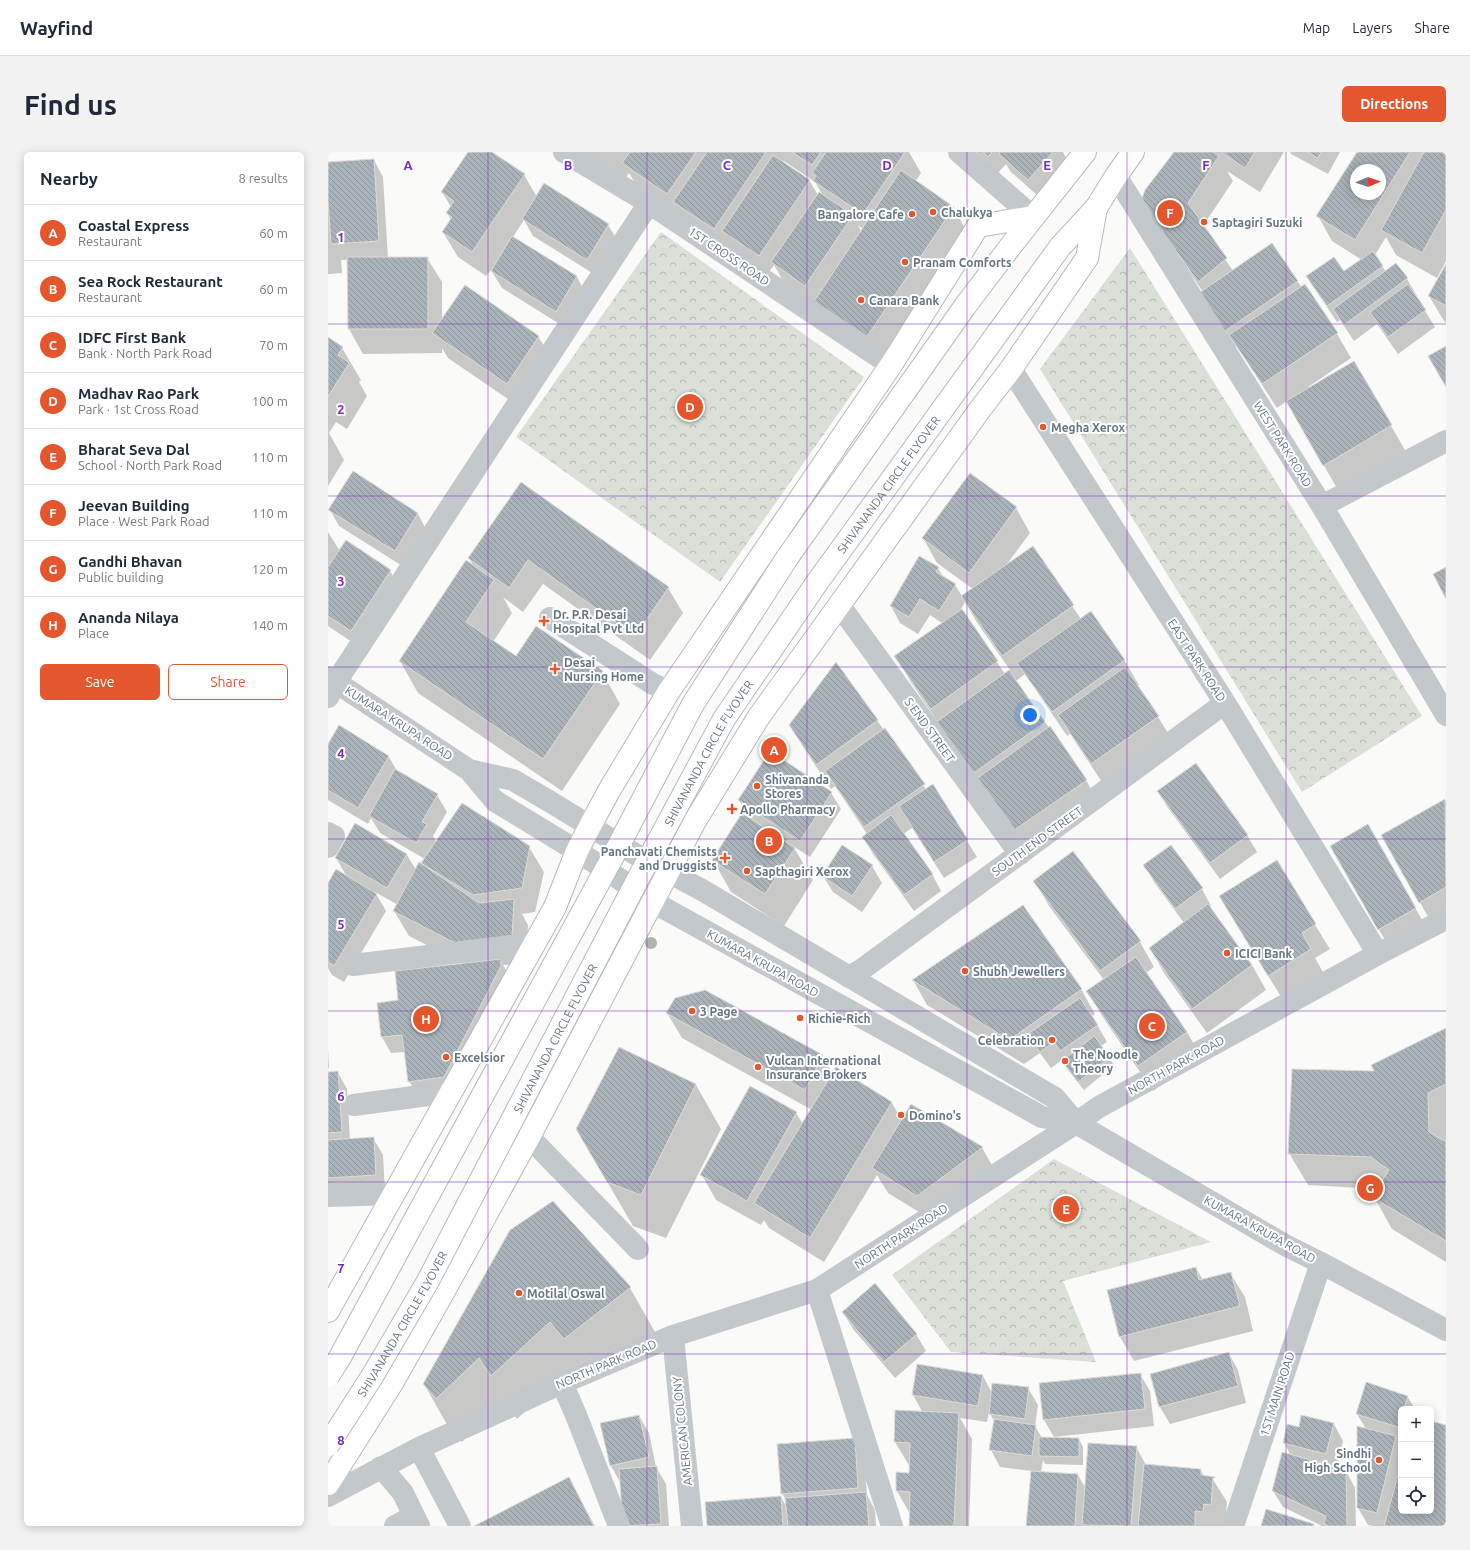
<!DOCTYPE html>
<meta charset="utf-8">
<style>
body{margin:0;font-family:Ubuntu,sans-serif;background:#f2f2f3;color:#1f2937}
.controls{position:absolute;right:12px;bottom:12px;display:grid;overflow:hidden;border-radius:6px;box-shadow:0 2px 10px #0003}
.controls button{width:36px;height:36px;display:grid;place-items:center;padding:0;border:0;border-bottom:1px solid #e0e1e3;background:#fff;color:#1f2937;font:20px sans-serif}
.compass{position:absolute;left:1022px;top:12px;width:36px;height:36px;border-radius:50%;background:#fff;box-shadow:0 2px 10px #0003;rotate:88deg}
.you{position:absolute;left:702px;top:563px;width:14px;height:14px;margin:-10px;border:3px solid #fff;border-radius:50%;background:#1a73e8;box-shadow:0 0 0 6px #1a73e833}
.badge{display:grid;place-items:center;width:26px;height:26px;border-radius:50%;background:#e4572e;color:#fff;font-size:13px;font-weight:700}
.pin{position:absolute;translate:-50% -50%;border:2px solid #fff;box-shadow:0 1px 4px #0006}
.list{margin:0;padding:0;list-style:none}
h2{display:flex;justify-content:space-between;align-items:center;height:52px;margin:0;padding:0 16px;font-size:17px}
h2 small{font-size:13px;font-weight:400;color:#747a83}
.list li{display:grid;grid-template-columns:26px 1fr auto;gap:12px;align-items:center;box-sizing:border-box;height:56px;padding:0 16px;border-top:1px solid #e0e1e3}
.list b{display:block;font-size:15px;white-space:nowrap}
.list p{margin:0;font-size:13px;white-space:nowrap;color:#747a83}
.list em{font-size:13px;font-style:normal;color:#747a83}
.actions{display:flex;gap:8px;padding:12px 16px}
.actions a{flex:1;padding:9px 0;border:1px solid #e4572e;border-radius:6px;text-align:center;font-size:14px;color:#e4572e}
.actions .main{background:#e4572e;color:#fff}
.icon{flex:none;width:22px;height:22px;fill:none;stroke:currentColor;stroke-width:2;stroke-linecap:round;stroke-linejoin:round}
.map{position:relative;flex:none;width:1118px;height:1374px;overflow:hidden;border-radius:6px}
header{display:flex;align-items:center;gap:24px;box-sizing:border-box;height:56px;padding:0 20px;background:#fff;border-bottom:1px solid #e0e1e3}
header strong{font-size:19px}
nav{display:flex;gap:22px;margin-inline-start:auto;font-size:14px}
.intro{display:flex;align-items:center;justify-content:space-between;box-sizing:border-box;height:96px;padding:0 24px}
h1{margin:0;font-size:28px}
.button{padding:10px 18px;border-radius:6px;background:#e4572e;color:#fff;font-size:14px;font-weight:700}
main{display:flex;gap:24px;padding:0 24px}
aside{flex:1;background:#fff;border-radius:6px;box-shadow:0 2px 10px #0003}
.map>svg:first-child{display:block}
</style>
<header>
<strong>Wayfind</strong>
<nav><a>Map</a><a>Layers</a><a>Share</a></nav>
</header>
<div class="intro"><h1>Find us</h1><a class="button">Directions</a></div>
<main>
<aside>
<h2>Nearby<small>8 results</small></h2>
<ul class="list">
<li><span class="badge">A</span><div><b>Coastal Express</b><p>Restaurant</p></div><em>60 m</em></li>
<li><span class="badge">B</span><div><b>Sea Rock Restaurant</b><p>Restaurant</p></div><em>60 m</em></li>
<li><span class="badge">C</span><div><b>IDFC First Bank</b><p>Bank · North Park Road</p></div><em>70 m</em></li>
<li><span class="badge">D</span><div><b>Madhav Rao Park</b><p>Park · 1st Cross Road</p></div><em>100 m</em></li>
<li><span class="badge">E</span><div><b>Bharat Seva Dal</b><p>School · North Park Road</p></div><em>110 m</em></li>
<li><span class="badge">F</span><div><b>Jeevan Building</b><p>Place · West Park Road</p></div><em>110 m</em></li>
<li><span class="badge">G</span><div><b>Gandhi Bhavan</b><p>Public building</p></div><em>120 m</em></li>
<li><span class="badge">H</span><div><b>Ananda Nilaya</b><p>Place</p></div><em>140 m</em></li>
</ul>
<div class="actions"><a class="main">Save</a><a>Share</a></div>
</aside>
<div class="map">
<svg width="1118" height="1374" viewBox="0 0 1118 1374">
<defs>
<pattern id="park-crowns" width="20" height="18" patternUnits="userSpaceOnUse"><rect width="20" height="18" fill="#dadfd7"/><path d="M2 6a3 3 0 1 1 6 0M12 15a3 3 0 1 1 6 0" fill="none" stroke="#b4b9b4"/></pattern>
<pattern id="building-back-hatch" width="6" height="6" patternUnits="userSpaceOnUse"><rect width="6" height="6" fill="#aab3b9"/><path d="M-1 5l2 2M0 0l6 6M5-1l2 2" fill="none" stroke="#8e969c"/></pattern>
</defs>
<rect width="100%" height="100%" fill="#fafaf8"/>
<!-- park -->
<path fill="url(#park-crowns)" d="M333,80L536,225L392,430L188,285Z
M802,96L1094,564L974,640L712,217Z
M726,1007L883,1090L735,1129L768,1210L623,1200L564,1123Z"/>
<!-- shadow -->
<path fill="#0003" fill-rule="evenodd" d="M141,0H162L196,23L209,45L280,73L290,89L269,124L205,84L196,68L185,85L249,125L258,142L238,176L174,136L163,118L158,124L130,105L115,80L123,68L119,61L123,55L114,40Z
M253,0H581L593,21L587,30L625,55L639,80L552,211L454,127L446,113L441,120L310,36L301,21L298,26ZM456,9L487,30L495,44L490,43L481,28L455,11ZM530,73L535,77L533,79Z
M648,0H735L740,10L710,44L682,19L678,12L670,21Z
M847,0H956L932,40L899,19L905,29L875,74L905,119L969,129L1009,182L1023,206L980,235L981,237L1026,210L1077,298L1010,338L959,249L949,256L909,194L907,195L875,140L856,113L834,91Z
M962,0H1012L1000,22L963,2Z
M1030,0H1118V109L1109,126L1068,103L1058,85L1047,103L1058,120L1068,112L1079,127L1089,144H1088L1107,175L1070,202L1049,172L1026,189L1012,168L1009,170L979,125L1016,120L1034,108L1004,89L990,64ZM1028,18H1052V42H1028Z
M46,8L55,25L60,106H99L114,130V169L210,184L225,209L193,256L120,206L114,196V201L35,202L21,177L20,108H13L14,121L0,122V11Z
M1118,114V171L1116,169L1101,144Z
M0,186L14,196L33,228L31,230L39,244L19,277L8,270L1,281L16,308L0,334Z
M25,321L90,362L99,379L76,415L11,374L2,358Z
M194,331L340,436L355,461L322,508L215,432L195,460L175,445L184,461L165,490L188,506L274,520L292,552L234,639L90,541L72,509L146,415L141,406Z
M688,356L702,381L679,412L704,395L753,467L796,508L811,533L809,534L830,565L845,589L778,636L742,582L739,584L697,522L688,529L758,628L772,653L700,704L582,529L568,504L614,471L602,463L590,482L572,471L563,454L610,416L616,426L627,433L634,444L645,437L609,411L595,386ZM637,450L648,469L682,518L677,522L633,457Z
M0,380L12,399L62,419L72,435L33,496L0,474Z
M508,511L598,637L604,633L649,705L616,726L584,676L575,682L604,722L613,739L586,759L545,702L535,685L539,682L507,634L503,637L477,598L462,573Z
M11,575L61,605L69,619L109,643L119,660L105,684L108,690L201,695L216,720L207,760L194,762L200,773L198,811L175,813L182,825L126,942L91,946L81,929L77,900L63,901L54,885L72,849L136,812L81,784L66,759L70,753L47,740L58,759L16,830L4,823L0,816V733L19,725L8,706L27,673L79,703L88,718L97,707L52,681L43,666L40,672L0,648V594Z
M830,639L919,683L929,700L892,727L840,656Z
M503,641L513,657L482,705L465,694L485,728L456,774L403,740L385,708L422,667L411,648Z
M1117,648L1118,650V768L1106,775L1054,684Z
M1039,673L1097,773L1061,795L1003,694Z
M948,710L1002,797L987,806L996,822L955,848L892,745Z
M817,713L874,737L883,754L881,755L924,813L938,838L879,881L836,821L822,796L856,771L826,730Z
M544,714L554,731L534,760L505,740L495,724Z
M707,729L812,790L826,815L818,821L859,880L873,905L825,939L774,864L760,839L776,828L721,754Z
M585,828L753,837L767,862L764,864L779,890L773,894L786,913L756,938L740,918L734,908L723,916L712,901L696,912L599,853Z
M339,861L495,904L505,922L564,951L574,969L654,996L668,1020L604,1068L560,1041L549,1023L496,1110L441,1076L436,1068L433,1073L388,1048L374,1023L468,961L475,972L484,958L354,886Z
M1118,877V1110L1064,1077L1046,1045L1051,1037L980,1033L961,1001Z
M291,896L368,933L393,977L338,1086L305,1074L274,1021Z
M0,897L1,916H0Z
M0,921H10L19,937L22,988L45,986L55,1003L57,1039L0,1043Z
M225,1051L302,1136L327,1180L248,1213L189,1267L177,1249L134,1290L121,1276L96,1232Z
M868,1116L875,1128L902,1121L917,1145L925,1179L806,1209L792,1185Z
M515,1160L588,1182L598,1199L567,1226L525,1177Z
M901,1202L910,1218L918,1251L842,1272L832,1255L823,1222Z
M812,1222L822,1239L826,1274L726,1285L716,1268L712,1232Z
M655,1224L664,1241L700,1236L710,1253L707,1274L714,1286L751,1287L755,1295V1313L717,1312L715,1308L713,1320L750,1323L758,1337L808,1295L818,1313L872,1318L877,1325L884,1326L899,1350L897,1374H699L704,1319L672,1315L663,1298L666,1269L661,1260L659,1270L632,1266L644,1287L641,1374H582V1362L569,1339L582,1322V1315L567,1290L568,1259L595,1261L585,1243Z
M1079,1244L1087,1257H1073V1289L1070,1288L1073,1294V1359H1103V1270L1118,1274V1374H1045L1040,1373L1030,1356L1038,1277L1029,1262Z
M311,1264L321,1281L328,1315L338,1332L341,1374H296L292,1330L283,1314Z
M1006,1272L1015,1289L1008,1317L1018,1319L1027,1336L1028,1374H994L955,1355L945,1339L963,1304L956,1290L971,1277Z
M526,1287L536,1304L539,1343L547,1358L548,1374H380L453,1345L459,1356V1350L454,1341Z
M240,1326L267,1374H147Z"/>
<!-- building -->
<path fill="url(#building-back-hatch)" stroke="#dcdcda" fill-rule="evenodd" d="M140,0H164L197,22L144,100L114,80L124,65L118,61L126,49L113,40Z
M302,0H368L339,42L294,11Z
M379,0H438L386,77L345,50Z
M464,0H493L484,13Z
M498,0H577L535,62L485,29L488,24L484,21Z
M655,0H664L660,5Z
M672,0H725L700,28L671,2Z
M846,0H886L891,4L860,51L899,106L870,130L813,49L817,38Z
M893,0H927L917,16Z
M979,0H993L990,6Z
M1029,0H1082L1027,88L988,64ZM1028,18H1052V42H1028Z
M1096,0H1118V58L1094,101L1053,78Z
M445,3L482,28L431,104L394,79Z
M46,7L51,89L3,92L0,49V10Z
M573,18L626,55L538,186L485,151Z
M216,31L281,72L259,108L194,67Z
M491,40L525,63L477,134L443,110Z
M184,84L249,124L228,160L163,119Z
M944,91L970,129L897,179L871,141Z
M1045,99L1055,114L999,154L978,124L1006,105L1016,119Z
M19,105H100V177H20Z
M1068,111L1080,126L1016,173L1005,157Z
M1118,112V154L1100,144Z
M977,132L1010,181L934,232L901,183Z
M1080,132L1098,158L1060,185L1042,160Z
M137,133L211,184L179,232L104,181Z
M0,185L15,195L10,203L21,211L0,245Z
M1118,194V235L1100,204Z
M1026,209L1064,273L995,314L958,249Z
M25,319L90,361L67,399L0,358Z
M642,321L689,355L641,421L594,386Z
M193,330L341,435L307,484L200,408L181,436L140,406Z
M18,388L63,418L23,479L0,464V415Z
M705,394L746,453L674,504L633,444Z
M591,404L611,415L608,420L628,432L611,459L592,447L581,465L562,454Z
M138,408L166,428L138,470L188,504L208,474L275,519L215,607L71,509Z
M1118,415V447L1105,422Z
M634,457L670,509L603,557L566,504Z
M763,459L797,508L724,560L689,511Z
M508,510L550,568L488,613L461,573Z
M797,515L831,564L763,612L730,563Z
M681,518L717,570L643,623L607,571Z
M11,573L61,604L30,656L0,638V592Z
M722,574L759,628L685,679L648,627Z
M557,576L597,632L536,675L497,619Z
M442,599L504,640L472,689L410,648Z
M868,611L920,683L882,711L829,639Z
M67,617L110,642L94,670L99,672L88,691L41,664Z
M605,632L640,688L606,710L571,654Z
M1117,647L1118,735L1091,751L1053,683Z
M134,651L202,694L194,736L145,743L93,711Z
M414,661L467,696L437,742L384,708Z
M563,663L605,722L576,743L534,685Z
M27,671L79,702L59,736L7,706Z
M1040,672L1088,756L1050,778L1002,694Z
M514,693L545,713L524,744L494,724Z
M843,693L875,736L847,757L815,713Z
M745,699L813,789L772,819L705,729Z
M949,708L988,772L974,781L983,797L940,824L891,744Z
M91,710L151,751L186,747L184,786L129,792L65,759Z
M8,717L49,742L6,814L0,810V731Z
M880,752L924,813L864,857L821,796Z
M695,753L754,837L681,888L584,828Z
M808,805L859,880L810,914L758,839Z
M173,807V814L116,925L80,930L74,883L53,885L49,851L70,848L67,819Z
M377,838L495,903L477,938L338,861L347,846Z
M752,846L770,873L732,899L726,890L712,900L700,882Z
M1118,876V932L1100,941L1101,980L1118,990V1089L1044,1045L1061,1018L1043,1005L960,1002L964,917L1046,919L1043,913Z
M766,884L782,905L750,930L734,909Z
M291,895L368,932L313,1043L279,1030L248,977Z
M508,915L564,950L482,1086L426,1051Z
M10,919L14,980L0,981V920Z
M422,934L469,960L419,1049L372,1023Z
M583,952L655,995L589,1044L544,1016Z
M46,985L48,1023L0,1026V988Z
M225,1049L303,1135L236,1187L222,1170L163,1224L151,1206L108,1247L95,1232L182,1078Z
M868,1115L871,1128L903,1120L912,1154L791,1185L779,1138Z
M547,1131L589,1182L556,1210L514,1160Z
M901,1200L910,1234L831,1255L822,1222Z
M589,1212L655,1223L650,1254L584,1243Z
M813,1221L817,1257L715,1268L711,1231Z
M1038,1230L1080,1244L1076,1257H1073V1266L1070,1275L1028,1262Z
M664,1231L701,1235L697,1267L661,1262Z
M567,1258L631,1261L626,1374H581L582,1340L568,1339V1320L581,1321L582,1291L566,1290Z
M311,1263L321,1305L282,1314L272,1271Z
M973,1263L1006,1271L998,1302L955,1291L959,1272L971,1275Z
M666,1267L708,1273L704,1304L661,1298Z
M1103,1269L1118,1273V1374H1056L1073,1313V1359H1103Z
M1029,1274L1068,1284L1049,1361L1029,1356Z
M711,1285L751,1286V1305L711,1304Z
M527,1286L530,1336L453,1342L449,1292Z
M760,1291L809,1294L803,1374L754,1373Z
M954,1300L1018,1318L1019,1374H1001L996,1372L998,1364L944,1339Z
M816,1312L873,1317V1323L887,1325V1326H885L883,1353L876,1352L875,1360L867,1359V1374H810Z
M329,1314L333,1372L295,1374L291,1317Z
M703,1319L750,1322L747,1374H698Z
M241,1325L266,1374H146Z
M538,1340L541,1374H460L457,1346Z
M453,1344L455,1374H379L377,1350Z
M938,1357L986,1372V1374H933Z"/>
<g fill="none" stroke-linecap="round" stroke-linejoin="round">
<!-- major casing -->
<g stroke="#b5babe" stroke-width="24">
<g id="major">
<path d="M459,406L638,153L685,91L757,0"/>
<path id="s1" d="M488,432L732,95L768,56L788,24L805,0"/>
<path d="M0,1159L227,755L249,699L262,674L282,637L341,539L563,213L650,74L705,65"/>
<path d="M0,1332L64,1231L116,1139L201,985L367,669L430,566L653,256L683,217L759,106L768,56"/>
</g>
</g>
<!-- minor -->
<path stroke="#c3c8cc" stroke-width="22" d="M236,0L321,51L563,213
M631,0L705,65
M788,24L994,354L1118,563
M683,217L897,551L1050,802
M994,354L1118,289
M512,454L692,702
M222,466L325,532L341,539
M0,525L141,618L167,649L249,699L334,755L714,965L748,971L957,1093L993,1111L1118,1178
M0,545L8,530L321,51
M141,618L185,628L226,652L307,702L374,738L727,946L748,971
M0,681L6,684L0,695
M25,813L207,791
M521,825L533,818L897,551
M26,953L123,940
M201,985L310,1097
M0,1044L66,1042
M489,1138L564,1374
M345,1184L364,1374
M234,1231L248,1263L291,1374
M91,1296L132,1374
M53,1315L75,1341L91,1374
M0,1344L91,1296L234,1231L345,1184L489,1138L748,971L771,955L1050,802L1118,767
M67,1374L86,1364
M905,1374L993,1111"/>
<!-- major -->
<use href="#major" stroke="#fff" stroke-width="22"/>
<!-- major-bridge casing -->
<g stroke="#b5babe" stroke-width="24" stroke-linecap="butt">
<g id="major-bridge">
<path d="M0,1224L11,1207L284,706L365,552L459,406"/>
<path id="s2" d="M0,1293L45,1223L100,1129L311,725L396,567L488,432"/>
</g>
</g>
<!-- major-bridge -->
<use href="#major-bridge" stroke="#fff" stroke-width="22"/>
</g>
<!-- trees -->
<circle fill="#aab4a7" cx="323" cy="791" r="6"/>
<!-- grid -->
<path fill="none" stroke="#7b2cbf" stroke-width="1" stroke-opacity="0.55" d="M160,0V1374M319,0V1374M479,0V1374M639,0V1374M799,0V1374M958,0V1374M0,172H1118M0,344H1118M0,515H1118M0,687H1118M0,859H1118M0,1030H1118M0,1202H1118"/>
<!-- markers -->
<g fill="#e4572e" stroke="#fff" stroke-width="1.5">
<circle cx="605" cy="60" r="4"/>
<circle cx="584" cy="62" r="4"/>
<circle cx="876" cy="70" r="4"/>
<circle cx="577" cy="110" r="4"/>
<circle cx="533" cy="148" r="4"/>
<circle cx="715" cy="275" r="4"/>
<path d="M214 463h4v4h4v4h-4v4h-4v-4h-4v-4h4z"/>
<path d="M225 511h4v4h4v4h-4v4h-4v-4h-4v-4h4z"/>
<circle cx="429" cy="634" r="4"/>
<path d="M402 651h4v4h4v4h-4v4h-4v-4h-4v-4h4z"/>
<path d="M395 700h4v4h4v4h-4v4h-4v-4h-4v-4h4z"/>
<circle cx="419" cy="719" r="4"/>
<circle cx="899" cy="801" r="4"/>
<circle cx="637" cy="819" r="4"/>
<circle cx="364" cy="859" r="4"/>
<circle cx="472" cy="866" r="4"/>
<circle cx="724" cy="888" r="4"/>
<circle cx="118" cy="905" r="4"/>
<circle cx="737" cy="909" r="4"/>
<circle cx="430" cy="915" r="4"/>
<circle cx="573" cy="963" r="4"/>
<circle cx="191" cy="1141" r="4"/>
<circle cx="1051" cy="1308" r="4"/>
</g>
<g text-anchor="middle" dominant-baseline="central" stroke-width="4" stroke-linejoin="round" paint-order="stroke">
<!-- poi labels -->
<g font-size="12" font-weight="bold" fill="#657683" stroke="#fff" text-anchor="start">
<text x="613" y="60">Chalukya</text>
<text x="576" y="62" text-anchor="end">Bangalore Cafe</text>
<text x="884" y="70">Saptagiri Suzuki</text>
<text x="585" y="110">Pranam Comforts</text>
<text x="541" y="148">Canara Bank</text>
<text x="723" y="275">Megha Xerox</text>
<text x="225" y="462">Dr. P.R. Desai<tspan x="225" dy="14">Hospital Pvt Ltd</tspan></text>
<text x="236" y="510">Desai<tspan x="236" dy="14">Nursing Home</tspan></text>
<text x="437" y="627">Shivananda<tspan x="437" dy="14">Stores</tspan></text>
<text x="412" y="657">Apollo Pharmacy</text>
<text x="389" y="699" text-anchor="end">Panchavati Chemists<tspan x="389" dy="14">and Druggists</tspan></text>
<text x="427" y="719">Sapthagiri Xerox</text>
<text x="907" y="801">ICICI Bank</text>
<text x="645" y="819">Shubh Jewellers</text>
<text x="372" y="859">3 Page</text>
<text x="480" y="866">Richie-Rich</text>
<text x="716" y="888" text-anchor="end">Celebration</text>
<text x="745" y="902">The Noodle<tspan x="745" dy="14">Theory</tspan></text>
<text x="126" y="905">Excelsior</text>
<text x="438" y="908">Vulcan International<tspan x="438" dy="14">Insurance Brokers</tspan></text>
<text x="581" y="963">Domino's</text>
<text x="199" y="1141">Motilal Oswal</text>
<text x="1043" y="1301" text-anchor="end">Sindhi<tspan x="1043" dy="14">High School</tspan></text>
</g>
<!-- street labels -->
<g font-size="12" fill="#657683" stroke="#fff">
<text transform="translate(401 104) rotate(34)">1ST CROSS ROAD</text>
<text transform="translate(955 292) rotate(58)">WEST PARK ROAD</text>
<text stroke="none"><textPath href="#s1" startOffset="123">SHIVANANDA CIRCLE FLYOVER</textPath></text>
<text transform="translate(869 508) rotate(57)">EAST PARK ROAD</text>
<text transform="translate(71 571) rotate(33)">KUMARA KRUPA ROAD</text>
<text transform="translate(602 578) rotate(54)">S END STREET</text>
<text stroke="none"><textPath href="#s2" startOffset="790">SHIVANANDA CIRCLE FLYOVER</textPath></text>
<text transform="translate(709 689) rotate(-36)">SOUTH END STREET</text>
<text transform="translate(435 811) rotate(29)">KUMARA KRUPA ROAD</text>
<text stroke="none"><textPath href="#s2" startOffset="466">SHIVANANDA CIRCLE FLYOVER</textPath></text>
<text transform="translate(848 913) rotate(-29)">NORTH PARK ROAD</text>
<text transform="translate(932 1077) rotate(29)">KUMARA KRUPA ROAD</text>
<text transform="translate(573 1084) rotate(-33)">NORTH PARK ROAD</text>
<text stroke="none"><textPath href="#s2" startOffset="142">SHIVANANDA CIRCLE FLYOVER</textPath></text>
<text transform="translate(278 1212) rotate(-23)">NORTH PARK ROAD</text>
<text transform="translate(949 1242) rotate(-72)">1ST MAIN ROAD</text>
<text transform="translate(354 1279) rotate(-96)">AMERICAN COLONY</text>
</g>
</g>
<g font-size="13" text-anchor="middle" font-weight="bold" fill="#7b2cbf" stroke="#fff" stroke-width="4" stroke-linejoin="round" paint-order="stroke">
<text x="80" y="18">A</text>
<text x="240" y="18">B</text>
<text x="399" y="18">C</text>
<text x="559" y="18">D</text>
<text x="719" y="18">E</text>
<text x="878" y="18">F</text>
<text x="13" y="90">1</text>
<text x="13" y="262">2</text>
<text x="13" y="434">3</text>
<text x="13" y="606">4</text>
<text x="13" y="777">5</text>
<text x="13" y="949">6</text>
<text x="13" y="1121">7</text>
<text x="13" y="1293">8</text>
</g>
</svg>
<div class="controls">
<button>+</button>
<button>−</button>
<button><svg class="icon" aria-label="locate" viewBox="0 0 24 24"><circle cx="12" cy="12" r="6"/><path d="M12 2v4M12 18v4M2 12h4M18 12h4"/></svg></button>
</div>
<svg class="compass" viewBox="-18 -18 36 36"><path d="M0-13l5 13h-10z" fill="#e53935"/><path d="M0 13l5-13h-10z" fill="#747a83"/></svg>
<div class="you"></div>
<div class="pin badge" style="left:446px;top:598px">A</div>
<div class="pin badge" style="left:441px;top:689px">B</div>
<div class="pin badge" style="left:824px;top:874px">C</div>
<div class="pin badge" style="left:362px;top:255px">D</div>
<div class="pin badge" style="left:738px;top:1057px">E</div>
<div class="pin badge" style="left:842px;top:61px">F</div>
<div class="pin badge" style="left:1042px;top:1036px">G</div>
<div class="pin badge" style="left:98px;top:867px">H</div>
</div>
</main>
